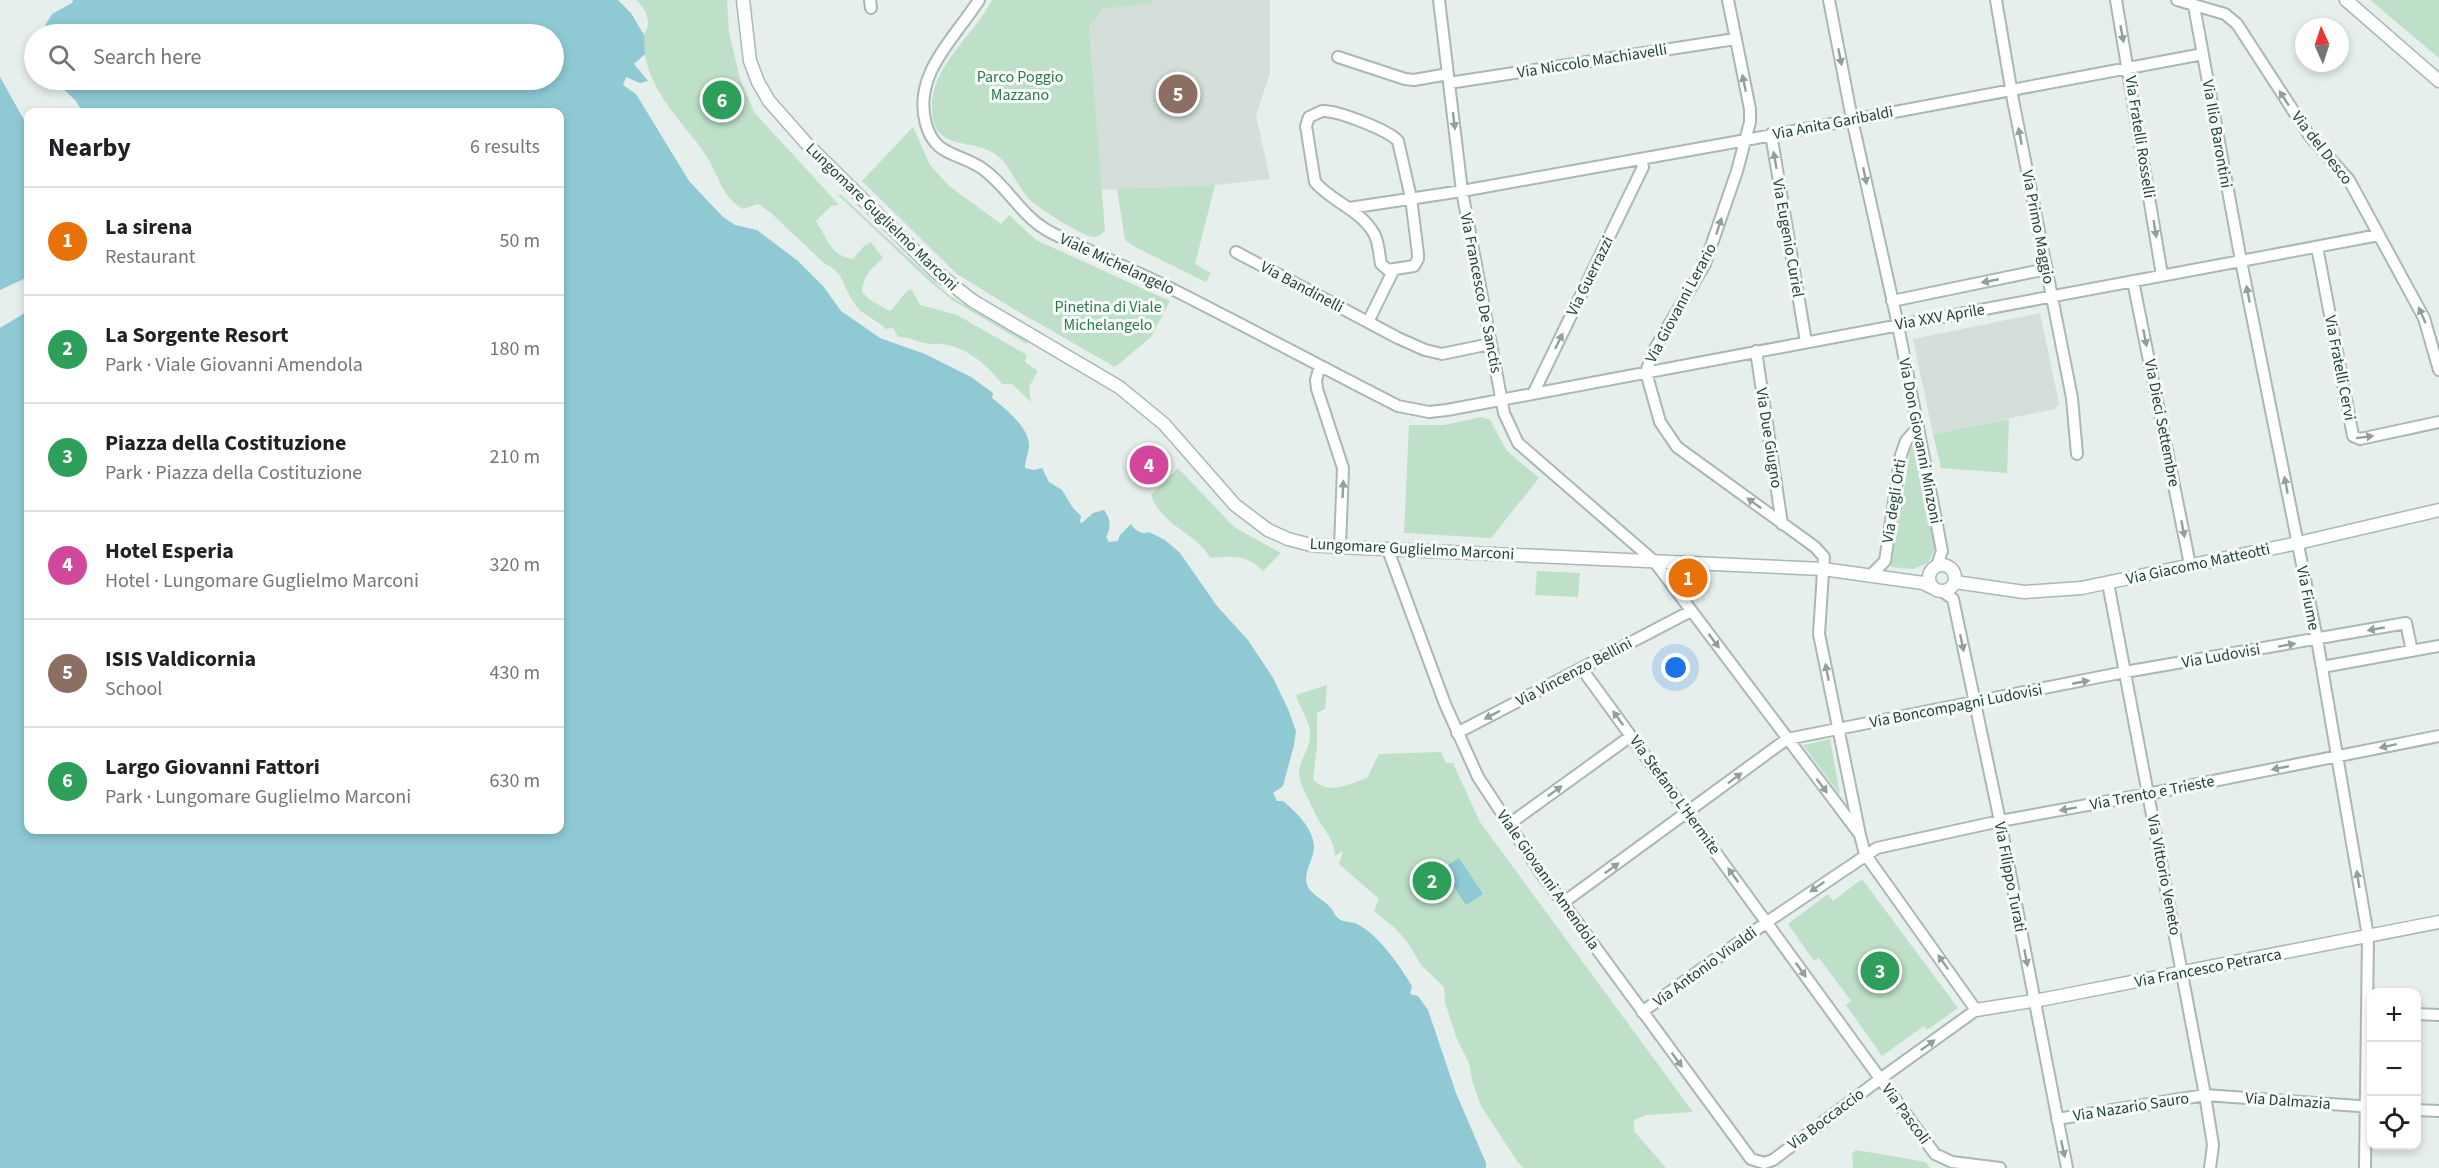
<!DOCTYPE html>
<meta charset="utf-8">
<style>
body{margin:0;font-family:"Source Sans 3",sans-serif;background:#f6f6f6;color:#202124}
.controls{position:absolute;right:18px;bottom:18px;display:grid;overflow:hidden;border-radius:12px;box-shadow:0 3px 9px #0003}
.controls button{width:54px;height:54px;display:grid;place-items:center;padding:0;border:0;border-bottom:2px solid #e0e0e0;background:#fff;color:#202124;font:30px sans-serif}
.compass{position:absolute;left:2295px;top:18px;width:54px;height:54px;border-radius:50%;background:#fff;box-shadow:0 3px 9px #0003;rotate:357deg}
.you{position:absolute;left:1676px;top:668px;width:21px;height:21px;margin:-15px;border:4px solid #fff;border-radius:50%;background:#1a73e8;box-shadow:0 0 0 9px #1a73e833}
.badge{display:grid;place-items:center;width:39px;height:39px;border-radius:50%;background:#7f4e3f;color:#fff;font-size:20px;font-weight:700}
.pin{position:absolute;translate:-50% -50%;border:3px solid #fff;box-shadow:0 2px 6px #0006}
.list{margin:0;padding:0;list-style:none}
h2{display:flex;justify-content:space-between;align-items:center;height:78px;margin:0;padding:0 24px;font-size:26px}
h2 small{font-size:20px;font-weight:400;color:#757577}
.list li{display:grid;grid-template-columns:39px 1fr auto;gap:18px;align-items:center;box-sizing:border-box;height:108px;padding:0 24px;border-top:2px solid #e0e0e0}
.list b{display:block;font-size:22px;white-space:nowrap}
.list p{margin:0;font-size:20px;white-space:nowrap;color:#757577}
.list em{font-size:20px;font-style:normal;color:#757577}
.icon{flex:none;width:33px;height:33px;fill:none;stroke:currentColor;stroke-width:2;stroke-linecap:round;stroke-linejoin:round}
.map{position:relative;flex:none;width:2439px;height:1168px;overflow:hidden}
.search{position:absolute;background:#fff;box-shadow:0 3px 9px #0003;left:24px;top:24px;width:540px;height:66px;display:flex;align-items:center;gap:15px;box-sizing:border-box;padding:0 21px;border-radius:33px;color:#757577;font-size:22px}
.panel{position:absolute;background:#fff;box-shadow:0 3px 9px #0003;left:24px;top:108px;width:540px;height:726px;border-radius:12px}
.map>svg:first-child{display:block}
</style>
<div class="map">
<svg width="2439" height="1168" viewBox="0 0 2439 1168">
<rect width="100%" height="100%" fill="#e6efeb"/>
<!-- built -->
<path fill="#d4dfda" d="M1155,0H1270V73L1256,115L1270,179L1215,185L1101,190L1089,25L1103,9L1150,4Z
M2040,313L2059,404L2055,409L1933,434L1913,339Z"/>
<!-- green -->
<path fill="#bfe0c8" d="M636,0H727L729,32L740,79L754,112L839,205L831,206L816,221C827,237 830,256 853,259L865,245L871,242L883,258C871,269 863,276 862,292L870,300L890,311C898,304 902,294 911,289L920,305L957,315L1027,355L1025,362L1038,371L1029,387L1031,402L1012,384H1002C989,366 967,348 944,344C938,343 931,345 925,343C915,341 909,337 898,337L893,328L886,329C875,318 860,315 853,301C843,286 843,271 825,264L770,212L758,204L743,209C722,197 719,176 707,157C686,125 655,99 646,60C645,53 643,44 644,37C644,32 648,28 648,24C649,16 642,5 636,0Z
M992,0H1155L1150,4L1103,9L1089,26L1105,231C1102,234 1098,238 1093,237C1080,235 1040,209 1030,200C1018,188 1012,170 1001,159C978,135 934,155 932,111C929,67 974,36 992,0Z
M2370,0H2439V58Z
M913,127L930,165L949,186L1001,224L1009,215L1036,240L1170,301L1151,337L1115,367L1019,312L957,274L862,181Z
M1215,185L1195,264L1211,273L1206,282L1135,247L1125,240L1117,189Z
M838,195H841L950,296L1027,341V344L952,300L927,279Z
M1482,417L1490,420L1507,451L1539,478L1491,538L1404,533L1409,425H1444Z
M2009,419L2007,473L1941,468L1933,434Z
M1911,445L1919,459L1935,548L1928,563L1913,569L1891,567Z
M1178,468L1234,527L1281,553L1263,571C1247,554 1232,556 1210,558C1200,535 1162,527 1151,495Z
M1537,571L1580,573L1578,597L1535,595Z
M1327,685L1325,709L1317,713V746L1313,779C1327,796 1350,784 1367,778L1379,754L1441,752L1446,763H1453L1480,822L1693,1112L1647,1115L1634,1120V1131L1666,1168H1523L1517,1161L1481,1106L1472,1080L1469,1063L1456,1037L1445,1002L1444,987L1421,965L1408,943L1395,928L1374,911L1379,899L1339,864L1343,851L1335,856C1335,839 1323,830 1316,815C1312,807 1308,799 1304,790C1290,763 1311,756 1310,733C1310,720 1299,708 1296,695Z
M1830,739L1840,795L1803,745Z
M1862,879L1958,1008L1927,1030L1924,1026L1882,1056L1846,1005L1851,1001L1819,958L1814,961L1788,924L1828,894L1833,901Z
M1856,1150L1926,1162L1930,1168H1853L1852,1154Z"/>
<!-- water -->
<path fill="#8ec9d4" d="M73,0H618L631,13L644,35L645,54L634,64L648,81L640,83L626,77L623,85L636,94L689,181L723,217L735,225L757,230L798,261L823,286L841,311L880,338L925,354L971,377L993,393L992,398C1004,407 1029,428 1029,445C1029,452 1025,460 1025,468L1034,470L1042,468L1049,482L1062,490L1073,508L1081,516L1080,522L1082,523L1093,513L1104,510C1111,519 1111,528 1106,537L1109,542L1118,541L1120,535L1131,524C1136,531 1141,535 1149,532L1165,540L1180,553L1217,606L1248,640L1273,678L1288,709L1296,731L1294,745L1283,786L1273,793L1277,801H1283C1296,812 1312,827 1314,845C1315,860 1299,876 1310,890C1316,897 1325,901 1331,908C1334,912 1335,916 1339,919C1345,923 1351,921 1357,924C1378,934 1400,966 1412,986L1410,994L1418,996L1428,1010L1456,1093L1486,1163V1168H0V328L28,311V830H560V112H83L75,100L54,80H554V34H40L52,14L72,3Z
M0,77L28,127V277L0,290Z
M1459,858L1483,894L1466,905L1442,869Z"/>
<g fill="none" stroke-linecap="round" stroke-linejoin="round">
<!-- minor casing -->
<g stroke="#a8b8b2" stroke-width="14">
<path id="minor" d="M870,0L871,8
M979,0C955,38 912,74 926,124C935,156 956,152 980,167C1005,183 1019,213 1045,229C1056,236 1070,241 1082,247C1109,260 1137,272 1164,285C1242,324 1319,366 1398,406L1429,412L1447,410L2379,235
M1439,0L1462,191L1504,413L1518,443L1654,561L1858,832
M1829,0L1852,119L1898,325L1942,551L1937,565
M1996,0L2013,100L2072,398L2077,454
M2116,0L2162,275
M2177,0L2225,14L2237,24L2309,135L2349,180L2424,318L2439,370
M2194,6L2241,261L2317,639L2368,936L2365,1168
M1338,57L1405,79L1414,80L1448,74
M1449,83L1735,39
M1322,111C1337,110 1388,130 1398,141L1411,198L1418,254V259L1414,266L1388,270L1381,264C1379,255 1379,240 1373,232C1360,210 1331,201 1315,182L1306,126L1309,117Z
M1771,134L1806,342
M1349,208L1462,191L1735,142L2203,54
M2317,247L2353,436L2360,439L2439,422
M1236,252L1398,338L1425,350L1442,354L1490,344
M2133,281L2190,565
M1892,301L2047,269
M1368,322L1394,269
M1756,351L1782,524
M1320,366L1316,380L1317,389L1343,468L1340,547
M1533,394L1643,167L1641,159
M1388,550L1445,704L1478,777L1541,873L1751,1159L1764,1163L1773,1160L1880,1079L1976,1010L1865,854L1860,835L1819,634L1824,557L1815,547L1677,447L1660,422L1646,372L1654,350L1705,264L1737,171L1750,122V109L1728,0
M1871,575L1885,561L1901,455L1906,441L1918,427
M2108,583L2205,1095L2213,1145L2210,1168
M1942,591L1953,599L2000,821L2067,1168
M2322,667L2439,646
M1582,669L1935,1154L1952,1162L2000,1168
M1457,733L1691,611
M1508,825L1631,736
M1564,902L1787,739L2125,672L2406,623L2412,651
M1642,1012L1767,922L1877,848L2000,821L2148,794L2439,736
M2416,1014L2439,1015
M2416,1110L2439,1111
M2057,1119L2205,1095L2372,1107"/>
</g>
<!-- tertiary casing -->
<g stroke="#a8b8b2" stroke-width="15">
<path id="tertiary" d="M743,0L750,61L758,82L769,101L807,144L936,272L973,301L1119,387L1164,424L1235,505L1268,530L1288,539L1311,545L1340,547L1823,569L1923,583L1933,588
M2346,0L2439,81
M1929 578a13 13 0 1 1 26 0a13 13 0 1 1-26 0Z
M1955,582L2024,592L2081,588L2298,543L2439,510
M1976,1010L2045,999L2439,922"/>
</g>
<!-- minor -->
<use href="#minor" stroke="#fff" stroke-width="10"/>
<!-- tertiary -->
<use href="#tertiary" stroke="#fff" stroke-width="12"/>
</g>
<!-- one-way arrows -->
<defs><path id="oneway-solid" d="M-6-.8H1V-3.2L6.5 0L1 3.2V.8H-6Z" transform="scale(1.5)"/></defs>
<g fill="#92a09c">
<use href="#oneway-solid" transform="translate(2122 34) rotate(80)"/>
<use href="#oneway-solid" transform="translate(1840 57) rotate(79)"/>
<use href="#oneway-solid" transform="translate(1744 83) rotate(-102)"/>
<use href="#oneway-solid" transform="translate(2284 98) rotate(-123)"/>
<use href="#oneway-solid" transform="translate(1454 121) rotate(83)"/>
<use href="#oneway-solid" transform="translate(2020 136) rotate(-101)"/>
<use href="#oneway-solid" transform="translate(1775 160) rotate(-100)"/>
<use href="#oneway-solid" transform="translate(1865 176) rotate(78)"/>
<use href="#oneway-solid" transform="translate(1719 226) rotate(-72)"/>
<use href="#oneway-solid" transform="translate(2155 229) rotate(81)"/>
<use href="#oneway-solid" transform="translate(1990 281) rotate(169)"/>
<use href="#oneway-solid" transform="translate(2248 294) rotate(-101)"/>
<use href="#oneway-solid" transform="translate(2422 315) rotate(-114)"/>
<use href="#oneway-solid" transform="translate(2145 338) rotate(79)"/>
<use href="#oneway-solid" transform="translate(1559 341) rotate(-64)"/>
<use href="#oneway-solid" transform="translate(2365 437) rotate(-7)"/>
<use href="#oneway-solid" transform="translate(2286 485) rotate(-101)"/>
<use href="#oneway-solid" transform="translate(1343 489) rotate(-87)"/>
<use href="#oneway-solid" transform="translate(1754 503) rotate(-144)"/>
<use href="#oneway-solid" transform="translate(2183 529) rotate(79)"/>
<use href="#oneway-solid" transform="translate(2376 629) rotate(170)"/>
<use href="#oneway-solid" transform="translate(1714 641) rotate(53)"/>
<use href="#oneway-solid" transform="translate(1962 643) rotate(78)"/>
<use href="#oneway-solid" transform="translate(2287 645) rotate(-10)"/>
<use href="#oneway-solid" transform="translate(1827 672) rotate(-101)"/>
<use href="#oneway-solid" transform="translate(2081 682) rotate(-11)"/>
<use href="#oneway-solid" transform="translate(1492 715) rotate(153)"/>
<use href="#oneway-solid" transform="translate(1618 718) rotate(-126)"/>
<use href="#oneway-solid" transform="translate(2388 746) rotate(168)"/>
<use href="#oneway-solid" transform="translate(2280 768) rotate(169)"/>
<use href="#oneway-solid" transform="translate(1735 778) rotate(-37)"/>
<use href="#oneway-solid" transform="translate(1822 786) rotate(53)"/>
<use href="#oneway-solid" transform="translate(1555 791) rotate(-36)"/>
<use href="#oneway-solid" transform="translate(2068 809) rotate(170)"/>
<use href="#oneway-solid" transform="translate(1612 868) rotate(-36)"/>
<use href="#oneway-solid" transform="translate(1733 875) rotate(-126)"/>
<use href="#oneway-solid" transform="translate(2358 879) rotate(-99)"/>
<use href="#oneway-solid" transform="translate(1817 887) rotate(145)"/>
<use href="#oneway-solid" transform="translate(2026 958) rotate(79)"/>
<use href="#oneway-solid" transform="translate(1943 962) rotate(-125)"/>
<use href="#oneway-solid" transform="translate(1801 970) rotate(54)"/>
<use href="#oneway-solid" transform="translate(1928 1045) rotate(-36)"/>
<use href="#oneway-solid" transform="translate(1677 1060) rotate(54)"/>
<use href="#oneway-solid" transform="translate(2063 1149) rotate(78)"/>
</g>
<g text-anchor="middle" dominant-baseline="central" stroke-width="6" stroke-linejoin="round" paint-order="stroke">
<!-- street labels -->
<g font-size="16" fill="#24423a" stroke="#f7fbf9">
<text transform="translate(1592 61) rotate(-9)">Via Niccolo Machiavelli</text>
<text transform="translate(1833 123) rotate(-11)">Via Anita Garibaldi</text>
<text transform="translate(2217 134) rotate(80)">Via Ilio Barontini</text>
<text transform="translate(2140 137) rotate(81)">Via Fratelli Rosselli</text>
<text transform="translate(2322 148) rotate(52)">Via del Desco</text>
<text transform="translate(882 217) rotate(44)">Lungomare Guglielmo Marconi</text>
<text transform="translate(2038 227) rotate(79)">Via Primo Maggio</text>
<text transform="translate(1788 238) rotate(80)">Via Eugenio Curiel</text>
<text transform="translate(1117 264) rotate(25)">Viale Michelangelo</text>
<text transform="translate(1590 276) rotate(-64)">Via Guerrazzi</text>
<text transform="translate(1302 287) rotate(28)">Via Bandinelli</text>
<text transform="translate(1481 293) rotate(79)">Via Francesco De Sanctis</text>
<text transform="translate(1681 303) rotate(-62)">Via Giovanni Lerario</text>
<text transform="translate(1940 317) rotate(-10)">Via XXV Aprile</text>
<text transform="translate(2340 368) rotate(79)">Via Fratelli Cervi</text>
<text transform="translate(2162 423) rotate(79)">Via Dieci Settembre</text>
<text transform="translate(1769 438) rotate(81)">Via Due Giugno</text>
<text transform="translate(1920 441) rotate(79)">Via Don Giovanni Minzoni</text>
<text transform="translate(1894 501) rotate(-81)">Via degli Orti</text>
<text transform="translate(1412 549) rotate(3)">Lungomare Guglielmo Marconi</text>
<text transform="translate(2198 564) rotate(-12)">Via Giacomo Matteotti</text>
<text transform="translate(2308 598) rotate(79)">Via Fiume</text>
<text transform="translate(2221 656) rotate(-10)">Via Ludovisi</text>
<text transform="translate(1574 672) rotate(-28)">Via Vincenzo Bellini</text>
<text transform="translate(1956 706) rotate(-11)">Via Boncompagni Ludovisi</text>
<text transform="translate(2152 793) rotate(-11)">Via Trento e Trieste</text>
<text transform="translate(1675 795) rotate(54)">Via Stefano L'Hermite</text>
<text transform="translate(2164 875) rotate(79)">Via Vittorio Veneto</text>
<text transform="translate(2010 877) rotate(79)">Via Filippo Turati</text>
<text transform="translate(1548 880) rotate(55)">Viale Giovanni Amendola</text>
<text transform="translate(1705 967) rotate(-36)">Via Antonio Vivaldi</text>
<text transform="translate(2208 968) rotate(-11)">Via Francesco Petrarca</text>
<text transform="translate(2288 1101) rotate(4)">Via Dalmazia</text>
<text transform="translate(2131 1107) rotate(-9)">Via Nazario Sauro</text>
<text transform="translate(1906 1114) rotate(54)">Via Pascoli</text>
<text transform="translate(1826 1119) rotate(-37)">Via Boccaccio</text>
</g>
<!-- park labels -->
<g font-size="16" fill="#2d7a4b" stroke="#f7fbf9">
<text x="1020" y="77">Parco Poggio<tspan x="1020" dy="18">Mazzano</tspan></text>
<text x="1108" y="307">Pinetina di Viale<tspan x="1108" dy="18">Michelangelo</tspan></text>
</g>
</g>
</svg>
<div class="controls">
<button>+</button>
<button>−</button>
<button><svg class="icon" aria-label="locate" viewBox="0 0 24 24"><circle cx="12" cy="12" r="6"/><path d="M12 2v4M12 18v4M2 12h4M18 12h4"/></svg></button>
</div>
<svg class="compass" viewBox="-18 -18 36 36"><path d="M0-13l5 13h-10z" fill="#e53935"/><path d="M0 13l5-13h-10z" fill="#757577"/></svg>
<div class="you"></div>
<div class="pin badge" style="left:1688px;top:578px;background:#e8710a">1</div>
<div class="pin badge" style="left:1432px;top:881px;background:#2e9e5b">2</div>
<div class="pin badge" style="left:1880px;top:971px;background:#2e9e5b">3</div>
<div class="pin badge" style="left:1149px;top:465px;background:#d1479c">4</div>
<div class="pin badge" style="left:1178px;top:94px;background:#8d6e63">5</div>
<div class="pin badge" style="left:722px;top:100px;background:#2e9e5b">6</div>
<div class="search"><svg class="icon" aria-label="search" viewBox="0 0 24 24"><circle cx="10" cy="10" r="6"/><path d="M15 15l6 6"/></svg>Search here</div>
<section class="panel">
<h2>Nearby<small>6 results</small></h2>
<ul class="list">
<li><span class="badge" style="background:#e8710a">1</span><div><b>La sirena</b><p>Restaurant</p></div><em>50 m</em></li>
<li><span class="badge" style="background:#2e9e5b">2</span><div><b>La Sorgente Resort</b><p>Park · Viale Giovanni Amendola</p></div><em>180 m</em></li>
<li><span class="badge" style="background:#2e9e5b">3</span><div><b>Piazza della Costituzione</b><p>Park · Piazza della Costituzione</p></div><em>210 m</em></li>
<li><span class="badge" style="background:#d1479c">4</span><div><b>Hotel Esperia</b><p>Hotel · Lungomare Guglielmo Marconi</p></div><em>320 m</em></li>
<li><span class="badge" style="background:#8d6e63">5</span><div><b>ISIS Valdicornia</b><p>School</p></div><em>430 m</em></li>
<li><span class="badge" style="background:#2e9e5b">6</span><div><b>Largo Giovanni Fattori</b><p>Park · Lungomare Guglielmo Marconi</p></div><em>630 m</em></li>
</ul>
</section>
</div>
